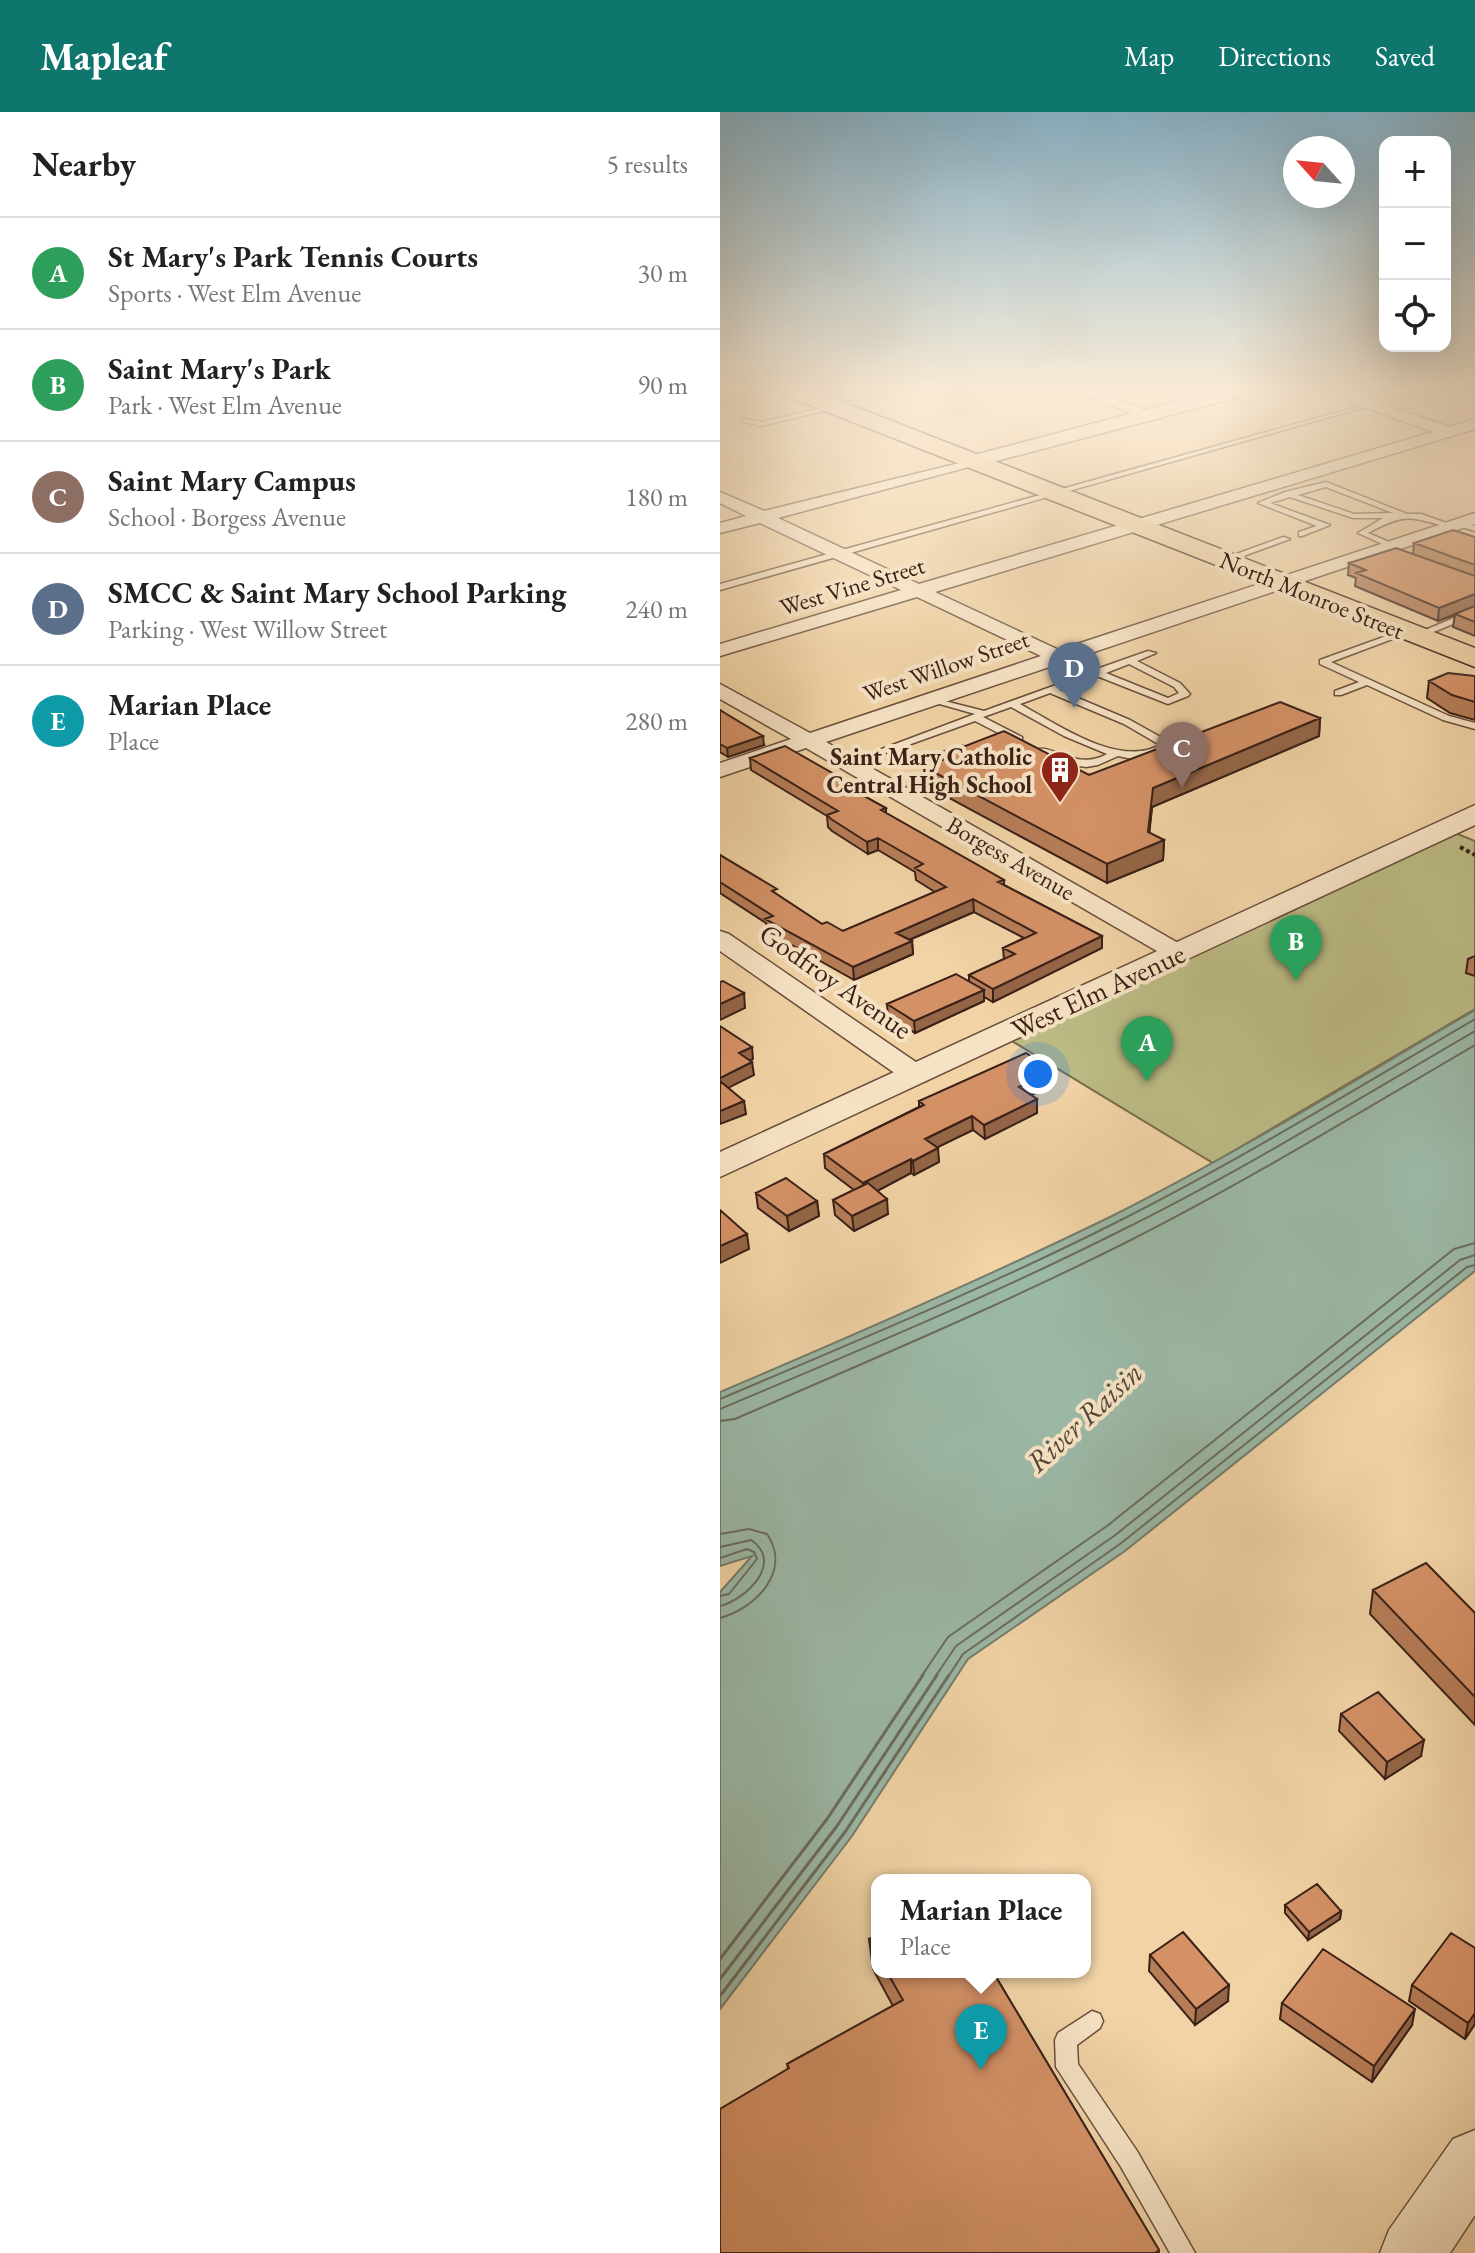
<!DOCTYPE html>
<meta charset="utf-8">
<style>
body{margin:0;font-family:"EB Garamond",serif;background:#f2f2f2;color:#222}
.controls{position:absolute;right:24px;top:24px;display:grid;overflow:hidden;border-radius:16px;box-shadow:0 8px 32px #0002}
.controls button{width:72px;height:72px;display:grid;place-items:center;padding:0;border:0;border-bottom:2px solid #e0e0e0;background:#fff;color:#222;font:40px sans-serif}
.compass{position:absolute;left:563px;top:24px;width:72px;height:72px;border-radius:50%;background:#fff;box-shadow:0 8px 32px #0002;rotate:297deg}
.you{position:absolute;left:318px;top:962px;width:28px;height:28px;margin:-20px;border:6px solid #fff;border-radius:50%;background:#1a73e8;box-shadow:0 0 0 12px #1a73e833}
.badge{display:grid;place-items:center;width:52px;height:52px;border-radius:50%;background:#0f766e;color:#fff;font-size:26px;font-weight:700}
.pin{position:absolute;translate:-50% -66px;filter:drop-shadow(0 2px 4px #0008)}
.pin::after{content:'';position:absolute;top:42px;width:28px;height:24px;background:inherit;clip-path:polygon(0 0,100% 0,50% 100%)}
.popup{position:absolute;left:151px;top:1762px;width:220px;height:104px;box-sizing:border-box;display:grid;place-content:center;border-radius:16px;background:#fff;filter:drop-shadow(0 2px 6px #0005);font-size:26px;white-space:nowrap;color:#767676}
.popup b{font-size:30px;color:#222}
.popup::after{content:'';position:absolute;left:50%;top:100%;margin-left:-16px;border:16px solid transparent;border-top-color:#fff}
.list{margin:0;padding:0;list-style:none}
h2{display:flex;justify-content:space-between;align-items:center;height:104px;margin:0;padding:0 32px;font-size:34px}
h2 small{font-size:26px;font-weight:400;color:#767676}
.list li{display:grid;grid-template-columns:52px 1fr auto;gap:24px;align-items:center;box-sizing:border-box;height:112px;padding:0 32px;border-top:2px solid #e0e0e0}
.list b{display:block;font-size:30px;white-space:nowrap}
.list p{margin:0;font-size:26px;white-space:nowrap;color:#767676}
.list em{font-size:26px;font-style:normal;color:#767676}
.icon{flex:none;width:44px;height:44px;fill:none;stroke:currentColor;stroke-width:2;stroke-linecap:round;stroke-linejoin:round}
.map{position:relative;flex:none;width:755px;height:2141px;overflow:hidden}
header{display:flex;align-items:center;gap:48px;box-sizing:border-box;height:112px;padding:0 40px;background:#0f766e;color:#fff}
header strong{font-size:38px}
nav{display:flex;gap:44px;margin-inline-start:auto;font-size:28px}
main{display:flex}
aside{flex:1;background:#fff}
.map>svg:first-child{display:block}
</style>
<header>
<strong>Mapleaf</strong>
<nav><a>Map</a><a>Directions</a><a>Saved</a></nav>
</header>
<main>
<aside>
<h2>Nearby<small>5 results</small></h2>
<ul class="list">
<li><span class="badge" style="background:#2e9e5b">A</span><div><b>St Mary's Park Tennis Courts</b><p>Sports · West Elm Avenue</p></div><em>30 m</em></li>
<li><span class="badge" style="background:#2e9e5b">B</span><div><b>Saint Mary's Park</b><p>Park · West Elm Avenue</p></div><em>90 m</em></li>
<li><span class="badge" style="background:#8d6e63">C</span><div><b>Saint Mary Campus</b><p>School · Borgess Avenue</p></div><em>180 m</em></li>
<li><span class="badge" style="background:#5c6f8a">D</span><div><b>SMCC &amp; Saint Mary School Parking</b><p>Parking · West Willow Street</p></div><em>240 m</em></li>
<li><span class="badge" style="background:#0f9aa8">E</span><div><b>Marian Place</b><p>Place</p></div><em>280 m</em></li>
</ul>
</aside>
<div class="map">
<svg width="755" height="2141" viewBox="0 0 755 2141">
<rect width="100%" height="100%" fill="#f1d3a5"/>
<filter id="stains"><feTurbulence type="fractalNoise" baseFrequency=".0025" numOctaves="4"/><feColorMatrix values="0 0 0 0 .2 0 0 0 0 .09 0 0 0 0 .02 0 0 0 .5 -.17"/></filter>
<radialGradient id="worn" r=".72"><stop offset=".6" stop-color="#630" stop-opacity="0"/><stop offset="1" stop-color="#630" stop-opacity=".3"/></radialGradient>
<!-- green -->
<path fill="#bcbc85" stroke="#7b6e4e" stroke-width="2" d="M723,716L755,729V897L493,1051L282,923Z"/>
<!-- water -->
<path fill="#9bb8a6" stroke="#747c6d" stroke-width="2" d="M755,898V1159L405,1439L248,1547L132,1724L0,1897V1480L32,1444L0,1454V1280C132,1224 263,1167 392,1104C516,1042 635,968 755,898Z"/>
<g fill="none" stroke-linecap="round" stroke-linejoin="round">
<!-- shore-far1 -->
<path stroke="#6a6c5f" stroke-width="2" d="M0,1287C134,1230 268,1175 397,1110C520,1048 637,976 755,907
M0,1297C135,1240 269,1185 400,1119C522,1059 638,987 755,919
M0,1309L15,1307C146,1250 279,1194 407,1130C526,1070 640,1000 755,933
M0,1422L29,1417L47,1422C72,1459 36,1496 0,1506
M0,1435L31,1428C64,1450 27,1487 0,1494
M0,1446L27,1437L34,1440L37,1447L9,1482L0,1484
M201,1565L228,1525L387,1414L734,1137L755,1131
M215,1565L236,1534L394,1424L740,1148L755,1143
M228,1565L243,1542L400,1432L747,1155L755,1153"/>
<!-- shore -->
<path stroke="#6a6c5f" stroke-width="3" d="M0,1847L107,1707L203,1563
M0,1867L117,1714L217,1563
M0,1884L125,1720L229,1563"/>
<!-- service casing -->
<g stroke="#684e3b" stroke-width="3">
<path id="service" d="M34,278H48L0,290V286Z
M164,278H180L105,293L102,291Z
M221,278H229V279L226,281Z
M647,292L652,293L0,478V472Z
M115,293L117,296L41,314L21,309L25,307L41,310Z
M606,370L687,402H701L735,414L731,416C690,405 687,400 648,421L674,432V436H671L638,421L663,406H633L570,385L550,391L610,413L582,424H579V420L597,414L538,391L565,380ZM606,375L673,401L634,402L578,383Z
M739,409L755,414V419L736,413L735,411Z
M563,425L570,427L507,450L500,448Z
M755,497V503L699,526L691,524Z
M683,518L691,520L611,550L729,604L755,611V617L723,608L647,573L621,583H615V579L639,570L600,552V548Z
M428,539L436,541L417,549L460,571L470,582L468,584L448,592L377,564L339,578L410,608L451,631V635L431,645L412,647L398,644L378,653L366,655L345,652L315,638C331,630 354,660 387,642L344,624L291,595L263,605L302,625V629H294L255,609L177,637L200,647L243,634L248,637L247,639L199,654L168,640L131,654L122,652L255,602L209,589V585L264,599L369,561L335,547V543H341L377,557ZM409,552L454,575L459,581L448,586L386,561ZM330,581L404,612L440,633C398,656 337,612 300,592Z
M372,1899L380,1902L383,1909L380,1916L357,1933L358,1952L417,2039L475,2141H450L401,2055L336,1955L335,1928L338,1921Z"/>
</g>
<!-- minor casing -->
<g stroke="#684e3b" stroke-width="3">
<path id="minor" d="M351,278H373L437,303L424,306Z
M477,278H500L509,284L502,288Z
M598,278H620L730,315L755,307V317L215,480L339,538L755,401V412L106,630L467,836L471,841L467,846H449L86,636L0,665V651L71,627L0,587V572L90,621L321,544L197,485L0,544V532L181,478L40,411L0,421V411L26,404L0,391V380L44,399L260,346V352L58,406L199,472L713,320Z
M0,819L9,822L206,957L210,963L206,969H186L0,839Z"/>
</g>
<!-- tertiary casing -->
<g stroke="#684e3b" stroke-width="3">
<path id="tertiary" d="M500,278H532L530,282L254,355L244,349L247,345Z
M755,693V713L0,1065V1040Z
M755,2018V2103L730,2141H660L669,2118L733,2027Z"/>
</g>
<!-- primary casing -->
<g stroke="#3a2118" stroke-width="3">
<path id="primary" d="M62,278H92L755,536V555L64,283Z"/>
</g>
<!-- path -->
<path stroke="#3a2118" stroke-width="4" stroke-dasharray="4 3" stroke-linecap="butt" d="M740,735L755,743"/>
<!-- service -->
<use href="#service" fill="#f6e2c4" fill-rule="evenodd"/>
<!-- minor -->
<use href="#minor" fill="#f6e2c4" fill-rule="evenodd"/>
<!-- tertiary -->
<use href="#tertiary" fill="#f6e2c4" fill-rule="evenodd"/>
<!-- primary -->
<use href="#primary" fill="#f1d3a5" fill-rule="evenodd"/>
</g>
<!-- wall -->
<path fill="#b67d58" stroke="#3a2118" stroke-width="2" d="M755,425V524L733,515L735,503L718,509L635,474L636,466L628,463L629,451L693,442L694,431Z
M755,564V608L730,601L707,586L709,569Z
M0,598L44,633L8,645L0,640Z
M600,606L599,624L432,695L429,721L444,728L443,748L387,771L205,673L204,655L227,646V641L369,663Z
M30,646L121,672L166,696V701L284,768V773L382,824V836L273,890L264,885V889L195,921L168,903L167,892L249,870V863L284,847L283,836L304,826L254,800L189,828L192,829L193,842L134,868L47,819L46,811L0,781V743L58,783L102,812L123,819L215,780L196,768L195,760L158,738L148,742L112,719L108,715L107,704L31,658Z
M755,844V864L746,861L748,847Z
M333,959V973L311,983L317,987V1001L265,1027L253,1018L217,1035L219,1050L194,1063L191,1061L157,1079L168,1102L134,1119L115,1103L113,1088L134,1078L105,1056L104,1042L199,995V989Z
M36,1081L97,1089L99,1104L69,1119L38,1096Z
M653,1478L755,1501V1613L650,1502Z
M621,1602L701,1644L665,1667L619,1619Z
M565,1793L621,1799L620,1807L588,1828L565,1801Z
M157,1824V1860H273L439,2138V2141H0L68,1956L67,1952L173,1894L153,1857L149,1827Z
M430,1843L508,1889L475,1913L429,1859Z
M692,1873L755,1912L745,1927L689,1889Z
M562,1891L692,1913L652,1970L560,1907Z"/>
<!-- shaded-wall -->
<path fill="#946647" stroke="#3a2118" stroke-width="2" d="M755,482V494L718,509L719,496Z
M600,606L599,624L432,695L428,735L444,728L443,748L387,771V752L433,676Z
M43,624L44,633L8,645L7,636Z
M158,726V738L148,742L147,730Z
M253,787L254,800L177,833L176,821Z
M382,824V836L273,890V877Z
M192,829L193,842L134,868L133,855Z
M264,878V889L195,921L194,909Z
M24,881L25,896L0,908V892Z
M32,935L33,947L20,954L19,941Z
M32,950L34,963L0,980V966Z
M333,959V973L299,989V975Z
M317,987V1001L265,1027L264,1013Z
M24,989L26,1002L0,1012V999Z
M252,1004L253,1018L206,1041L205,1027Z
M218,1036L219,1050L194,1063L193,1049Z
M191,1047V1061L144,1086L143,1071Z
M167,1087L168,1102L134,1119L132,1104Z
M97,1089L99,1104L69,1119L67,1104Z
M27,1122L29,1137L0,1151V1134Z
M704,1628L701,1644L665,1667L667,1650Z
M621,1799L620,1807L588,1828L589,1820Z
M509,1873L508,1889L475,1913L476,1897Z
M695,1897L692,1913L652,1970L654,1954Z
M755,1901V1912L745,1927L748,1911Z"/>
<!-- building -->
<path fill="#d49166" stroke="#3a2118" stroke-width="2" d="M733,418L755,425V453L694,431Z
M676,436L755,464V482L719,496L636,461L646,458L629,451Z
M755,494V510L735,502Z
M728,561L755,564V590L732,583L709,569Z
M560,590L600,606L433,676L428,720L444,728L387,752L204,655L233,644L227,641L284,619L369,663Z
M0,598L43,624L7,636L0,632Z
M65,634L121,666L115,668L166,696L161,698L284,768L278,770L382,824L273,877L249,863L295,842L283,836L316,821L253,787L176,821L192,829L133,855L45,807L53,804L0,770V743L57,777L52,779L102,812L107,810L123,819L226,775L195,756L203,752L158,726L147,730L111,707L107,703L118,699L30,646Z
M236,862L264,878L194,909L167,892Z
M3,869L24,881L0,892V870Z
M0,914L32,935L19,941L32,950L0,966Z
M306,941L333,959L299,975L317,987L264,1013L252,1004L205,1027L218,1036L193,1049L191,1047L143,1071L104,1042L204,993L199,989Z
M0,969L24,989L0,999Z
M66,1066L97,1089L67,1104L36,1081Z
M148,1071L167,1087L132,1104L113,1088Z
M0,1098L27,1122L0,1134Z
M706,1451L755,1501V1585L653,1478Z
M658,1580L704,1628L667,1650L621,1602Z
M597,1772L621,1799L589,1820L565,1793Z
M463,1820L509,1873L476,1897L430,1843Z
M731,1821L755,1836V1901L748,1911L692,1873Z
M157,1824V1842L149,1827Z
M603,1837L695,1897L654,1954L562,1891Z
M167,1860H273L439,2138L435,2141H0V1997L69,1956L67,1952L183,1888Z"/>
<!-- sky -->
<linearGradient id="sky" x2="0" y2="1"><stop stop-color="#89b6ce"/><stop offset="0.48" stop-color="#f9ebd6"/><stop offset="1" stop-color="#f9ebd6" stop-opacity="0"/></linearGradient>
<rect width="755" height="578" fill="url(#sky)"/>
<!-- icons -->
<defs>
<g id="building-pin" transform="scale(2)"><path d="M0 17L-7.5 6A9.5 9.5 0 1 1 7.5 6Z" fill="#8f2418" stroke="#f6e2c4"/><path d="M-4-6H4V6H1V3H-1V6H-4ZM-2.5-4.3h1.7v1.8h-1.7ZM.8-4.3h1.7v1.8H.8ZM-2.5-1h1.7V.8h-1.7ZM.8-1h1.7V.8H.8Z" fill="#fff"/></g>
</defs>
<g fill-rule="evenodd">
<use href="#building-pin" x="340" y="658"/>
</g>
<g text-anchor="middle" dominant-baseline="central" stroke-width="8" stroke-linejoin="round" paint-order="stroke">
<!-- far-street labels -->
<g font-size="24" fill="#3a2118" stroke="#f6e2c4">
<text transform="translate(132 474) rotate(-17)">West Vine Street</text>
<text transform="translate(592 483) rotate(22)">North Monroe Street</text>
<text transform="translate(226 554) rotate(-19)">West Willow Street</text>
<text transform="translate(291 746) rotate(30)">Borgess Avenue</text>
</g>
<!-- far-poi labels -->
<g font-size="24" font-weight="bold" fill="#3a2118" stroke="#f6e2c4" text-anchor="end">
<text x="312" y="644">Saint Mary Catholic<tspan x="312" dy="28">Central High School</tspan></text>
</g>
<!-- street labels -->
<g font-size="28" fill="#3a2118" stroke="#f6e2c4">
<text transform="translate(116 869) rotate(35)">Godfroy Avenue</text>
<text transform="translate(378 879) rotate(-25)">West Elm Avenue</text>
</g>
<!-- water labels -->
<g font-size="30" font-style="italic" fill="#52473c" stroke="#f6e2c4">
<text transform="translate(364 1305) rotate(-43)">River Raisin</text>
</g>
</g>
<rect width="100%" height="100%" filter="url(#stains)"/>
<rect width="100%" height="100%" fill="url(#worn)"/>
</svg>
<div class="controls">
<button>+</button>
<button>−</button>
<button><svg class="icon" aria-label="locate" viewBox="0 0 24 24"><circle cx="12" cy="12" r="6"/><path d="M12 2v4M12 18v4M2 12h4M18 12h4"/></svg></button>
</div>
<svg class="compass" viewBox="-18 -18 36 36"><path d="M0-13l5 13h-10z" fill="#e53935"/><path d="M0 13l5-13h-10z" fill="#767676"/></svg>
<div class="you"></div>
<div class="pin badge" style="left:427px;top:970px;background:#2e9e5b">A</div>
<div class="pin badge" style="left:576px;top:869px;background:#2e9e5b">B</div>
<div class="pin badge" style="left:462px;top:676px;background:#8d6e63">C</div>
<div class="pin badge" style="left:354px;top:596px;background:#5c6f8a">D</div>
<div class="pin badge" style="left:261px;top:1958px;background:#0f9aa8">E</div>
<div class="popup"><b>Marian Place</b>Place</div>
</div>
</main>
